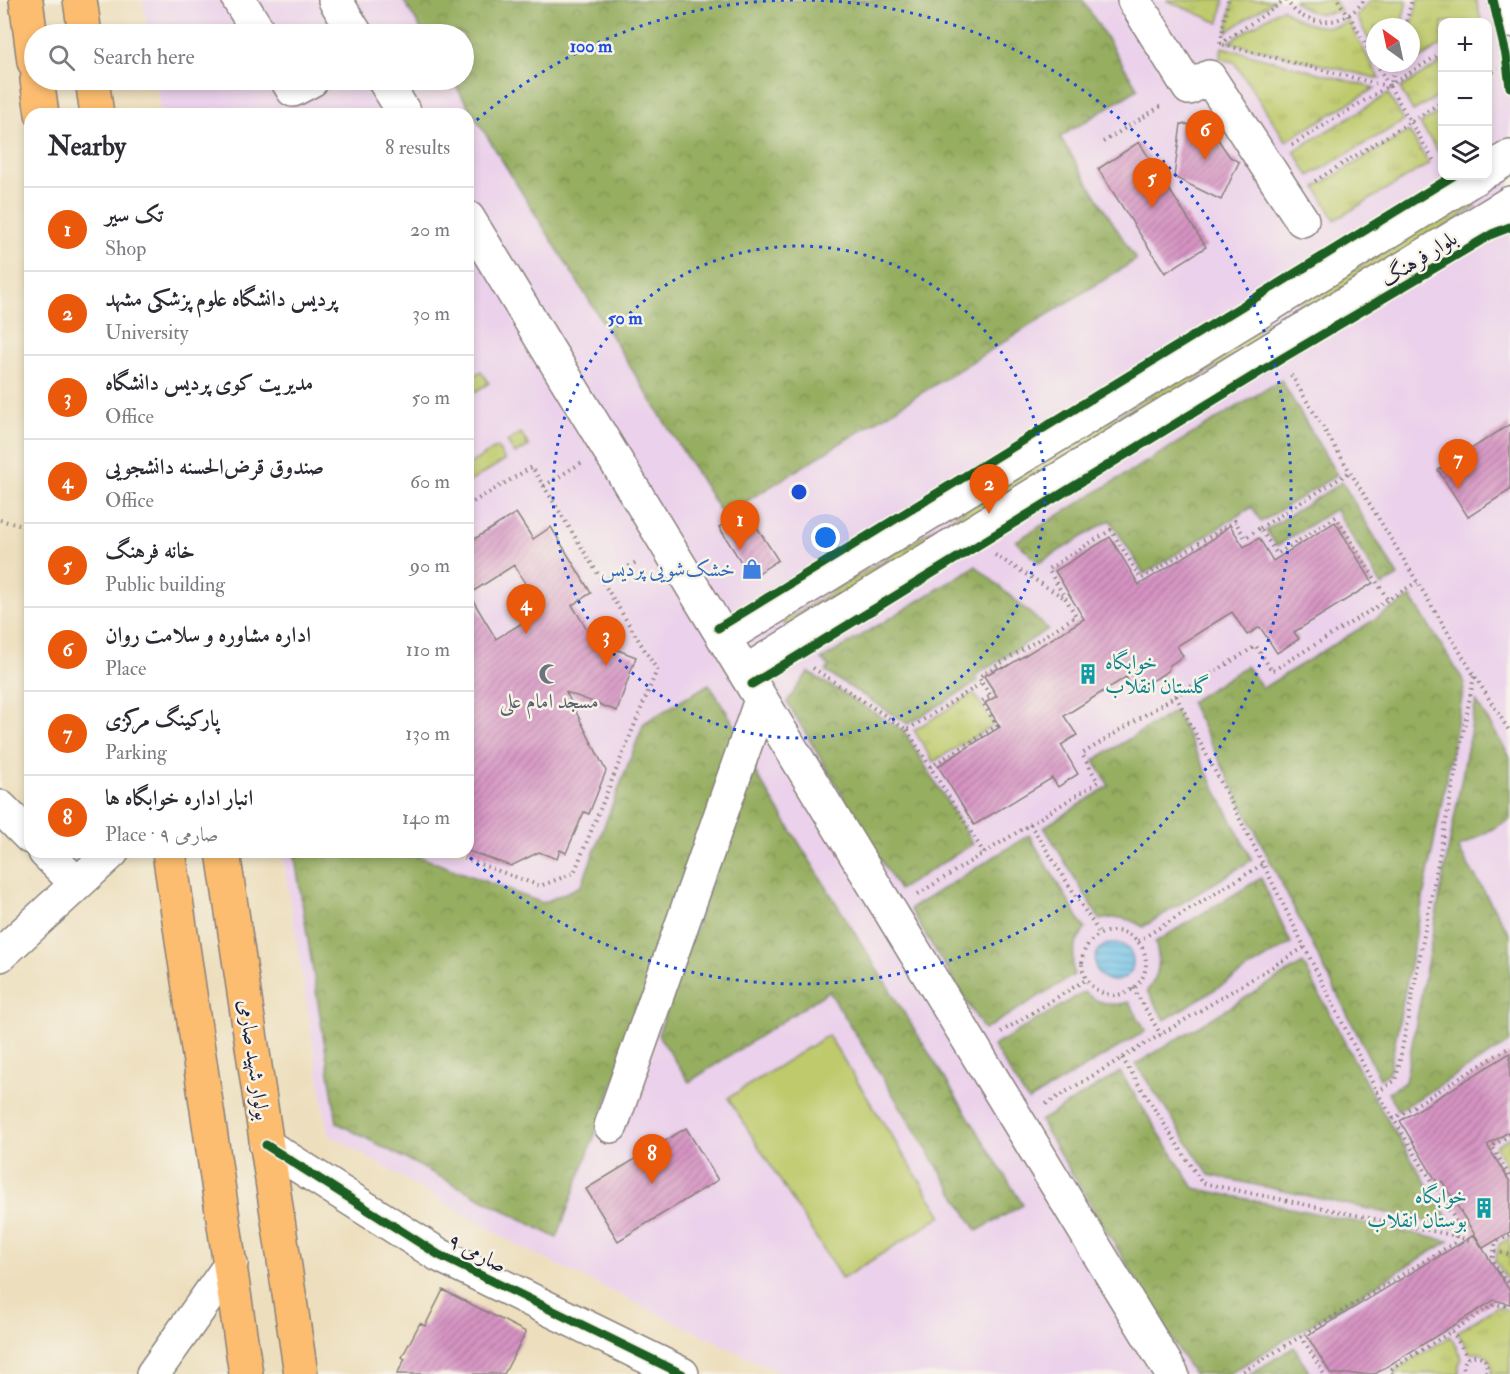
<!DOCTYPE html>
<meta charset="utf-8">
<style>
body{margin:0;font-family:"IM FELL Double Pica",Amiri,serif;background:#f7f7f7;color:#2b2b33}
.controls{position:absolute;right:18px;top:18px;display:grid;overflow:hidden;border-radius:12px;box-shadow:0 3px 9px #0003}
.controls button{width:54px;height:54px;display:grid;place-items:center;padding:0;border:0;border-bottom:2px solid #e1e1e2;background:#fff;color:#2b2b33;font:30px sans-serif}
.compass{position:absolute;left:1366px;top:18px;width:54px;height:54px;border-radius:50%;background:#fff;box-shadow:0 3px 9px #0003;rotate:327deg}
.you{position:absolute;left:826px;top:538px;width:21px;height:21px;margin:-15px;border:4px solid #fff;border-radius:50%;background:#1a73e8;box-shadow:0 0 0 9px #1a73e833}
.badge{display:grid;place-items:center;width:39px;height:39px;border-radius:50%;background:#ea580c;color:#fff;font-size:20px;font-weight:700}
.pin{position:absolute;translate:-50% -50px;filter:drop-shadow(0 2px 3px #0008)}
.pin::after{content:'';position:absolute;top:32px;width:21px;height:18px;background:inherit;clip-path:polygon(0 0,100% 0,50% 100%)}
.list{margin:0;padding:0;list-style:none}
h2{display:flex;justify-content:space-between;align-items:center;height:78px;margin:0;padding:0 24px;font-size:26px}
h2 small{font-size:20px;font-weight:400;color:#7c7c81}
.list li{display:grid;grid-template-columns:39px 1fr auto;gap:18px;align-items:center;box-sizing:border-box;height:84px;padding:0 24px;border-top:2px solid #e1e1e2}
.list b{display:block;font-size:22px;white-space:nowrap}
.list p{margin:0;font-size:20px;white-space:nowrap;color:#7c7c81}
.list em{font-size:20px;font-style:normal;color:#7c7c81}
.icon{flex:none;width:33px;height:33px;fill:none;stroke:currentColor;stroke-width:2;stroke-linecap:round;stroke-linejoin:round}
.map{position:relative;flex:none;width:1510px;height:1374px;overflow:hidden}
.search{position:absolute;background:#fff;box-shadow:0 3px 9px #0003;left:24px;top:24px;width:450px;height:66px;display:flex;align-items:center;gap:15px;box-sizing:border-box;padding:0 21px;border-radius:33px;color:#7c7c81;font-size:22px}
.panel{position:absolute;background:#fff;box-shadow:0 3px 9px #0003;left:24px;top:108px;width:450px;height:750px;border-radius:18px}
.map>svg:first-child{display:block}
</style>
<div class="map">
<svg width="1510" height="1374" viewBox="0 0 1510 1374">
<defs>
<pattern id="grass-tufts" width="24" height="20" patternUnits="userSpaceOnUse" patternTransform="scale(1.5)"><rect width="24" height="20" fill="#beca6c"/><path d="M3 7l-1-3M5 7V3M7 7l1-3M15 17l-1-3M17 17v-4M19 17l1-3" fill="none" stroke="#a3ad5e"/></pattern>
<pattern id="forest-crowns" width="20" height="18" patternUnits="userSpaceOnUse" patternTransform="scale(1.5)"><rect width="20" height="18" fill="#96ae60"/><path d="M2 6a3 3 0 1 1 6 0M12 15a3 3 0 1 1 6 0" fill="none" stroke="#7a8d50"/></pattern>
<pattern id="water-rules" width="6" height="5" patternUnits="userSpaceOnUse" patternTransform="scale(1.5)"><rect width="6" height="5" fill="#6bc0e8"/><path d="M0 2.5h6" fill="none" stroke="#589cbd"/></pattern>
<pattern id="building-hatch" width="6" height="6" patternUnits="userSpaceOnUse" patternTransform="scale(1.5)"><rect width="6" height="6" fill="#d693c2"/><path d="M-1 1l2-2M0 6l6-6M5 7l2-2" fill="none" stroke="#ad789f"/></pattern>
</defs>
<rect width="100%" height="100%" fill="#f7f3e8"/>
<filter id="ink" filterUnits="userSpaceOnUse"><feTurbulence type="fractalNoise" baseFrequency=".0167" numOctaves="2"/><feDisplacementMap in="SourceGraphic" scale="12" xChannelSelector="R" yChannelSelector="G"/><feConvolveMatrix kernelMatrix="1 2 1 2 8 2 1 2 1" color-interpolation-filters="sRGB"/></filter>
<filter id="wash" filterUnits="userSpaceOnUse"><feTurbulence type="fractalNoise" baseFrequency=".008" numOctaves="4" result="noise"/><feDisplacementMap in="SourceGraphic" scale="24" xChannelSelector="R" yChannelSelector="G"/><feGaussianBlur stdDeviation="1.35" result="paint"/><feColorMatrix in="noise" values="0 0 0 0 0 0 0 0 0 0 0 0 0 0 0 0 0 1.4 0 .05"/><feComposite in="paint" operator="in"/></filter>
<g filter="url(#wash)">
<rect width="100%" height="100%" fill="#eddfbd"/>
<!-- built -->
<path fill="#ebd1eb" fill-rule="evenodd" d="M143,0H1510V1374H783L520,1247L328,1134L282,852H468V114H161L156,80H464V34H148ZM1442,22H1488V176H1442ZM1375,27H1411V63H1375Z"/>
<!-- grass -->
<path fill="url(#grass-tufts)" stroke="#707654" stroke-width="1.5" d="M1166,0H1224L1219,23Z
M1233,0H1274L1227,32Z
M1294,0H1334L1341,10C1322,16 1307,15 1294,0Z
M1371,0H1407L1401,27H1375V51L1356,16Z
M1418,0H1476L1481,20L1478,22H1442V45L1400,71L1402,63H1411V28Z
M1282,8C1300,23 1325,34 1348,21L1380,79L1229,42Z
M1222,47L1375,88L1286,141L1234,62L1220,59Z
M1442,62V94L1413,111L1400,88Z
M1388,94L1404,121L1309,176L1294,151Z
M1442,110V155L1441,156L1420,124Z
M1409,131L1429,164L1335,220L1316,187Z
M1470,198L1476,207L789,631L783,622Z
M481,371L489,383L475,392L468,379Z
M521,433L529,446L515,454L507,442Z
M497,447L505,460L468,483V465Z
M974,693L994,725L933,762L914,730Z
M1510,1137V1172L1495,1146Z
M1510,1238V1279L1506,1278L1495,1260L1499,1244Z
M1496,1307L1510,1310V1374H1491C1494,1359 1485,1350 1470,1353L1457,1332Z
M1450,1336L1462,1358L1459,1365V1374H1395L1394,1371Z"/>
<!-- forest -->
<path fill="url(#forest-crowns)" stroke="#5c684e" stroke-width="1.5" d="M403,0H1083L1138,89L1060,137L1136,260L723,516L452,80H464V34H424Z
M1281,380L1337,475L1261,522L1252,507L1144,574L1110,520L1039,563L1016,541Z
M1342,482L1398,576L1382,586L1335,509L1277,546L1266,530Z
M976,566L1048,629L975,676L978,682L908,724L826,672L829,665L821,660Z
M1411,597L1465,683L1389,1073L1380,1079L1190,702L1246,666L1263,688Z
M808,672L904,731L973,844L899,890L787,702Z
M709,684L741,735L557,1238L337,1123L294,852H407L543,903L581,886L644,723Z
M1476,701L1510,757V819L1458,848L1510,935V1042L1398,1111L1388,1093L1405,1082Z
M1175,711L1252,860L1143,927C1127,917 1118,916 1100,920L1044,827L1109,786L1094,760Z
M752,767L1023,1205L977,1231L829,991L689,1082L658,1035Z
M1029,835L1085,929C1074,943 1070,958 1074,975L984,1030L910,909Z
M1261,878L1291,943L1165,1020L1147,991C1160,974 1161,962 1155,942Z
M1303,963L1373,1096L1453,1227L1209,1175L1136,1064Z
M1084,992C1097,1003 1112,1007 1129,1002L1146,1031L1028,1101L993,1046Z
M1120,1072L1194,1188L1449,1241L1229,1374H1193L1040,1121Z
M1294,1347L1310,1374H1250Z"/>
<!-- green -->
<path fill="#beca6c" stroke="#707654" stroke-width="1.5" d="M828,1035L942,1216L842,1279L728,1098Z"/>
<!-- water -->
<path fill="url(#water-rules)" stroke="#467192" stroke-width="1.5" d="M1095 962a19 19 0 1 1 38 0a19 19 0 1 1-38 0Z"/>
<g id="blocks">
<!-- building -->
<path fill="url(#building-hatch)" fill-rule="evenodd" d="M1181,124L1216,127V136L1223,147L1230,157L1239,162L1221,200L1174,177Z
M1139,142L1206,247L1165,273L1098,169Z
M1510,424V490L1468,517L1438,470Z
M746,510L778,560L751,578L719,527Z
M516,513L533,539L551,527L591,593L572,605L594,641L636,657L617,711L566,692L606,771L589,814L584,812L566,853L560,850L557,859L539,852L511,866L468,851V543ZM514,565L542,611L496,639L469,594Z
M1335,522L1373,583L1294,632L1299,639L1277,653L1260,627L1247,635L1232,612L1177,646L1183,656L1169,666L1168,671L1154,680L1149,679L1133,689L1126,677L1064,716L1077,735L1061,745L1078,774L1058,787L1052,778L974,825L938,766L1000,727L985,703L997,696L984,676L999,668L1006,667L1084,619L1055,571L1110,537L1139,585L1213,539L1230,525L1244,547L1259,538L1273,561Z
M1510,1053V1131L1487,1145L1510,1182V1232L1483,1248L1442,1181L1438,1184L1400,1121Z
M686,1128L718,1180L618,1241L586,1189Z
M1474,1235L1510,1291V1304L1494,1300L1375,1374H1331L1307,1336Z
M443,1290L526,1332L504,1374H397L405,1359L402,1357L420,1323L425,1326Z"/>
</g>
</g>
<g filter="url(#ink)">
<use href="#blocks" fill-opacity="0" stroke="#88807c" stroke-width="1.5"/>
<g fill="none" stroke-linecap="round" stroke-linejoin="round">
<!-- minor casing -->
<g stroke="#88807c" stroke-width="36">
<path id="minor" d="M239,0L260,34
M335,0L356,34
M1134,0L1189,88L1209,77L1302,220
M1505,0L1510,21
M287,80L293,90L312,80
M384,80L405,114
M1488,170L1510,157
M468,218L1172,1374
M724,638L1254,315L1478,176
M745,672L1510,203
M0,807L30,837
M45,852L77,884
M0,955L112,852
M611,1126L761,700
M266,1145L439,1255L682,1374
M153,1374L231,1264"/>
</g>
<!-- major casing -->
<g stroke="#88807c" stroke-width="36">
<path id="major" d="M26,0L34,62
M80,0L85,34
M37,80L42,114
M92,80L97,114
M169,852L246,1374
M223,852L301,1374"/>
</g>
<!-- path -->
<path stroke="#88807c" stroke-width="4" stroke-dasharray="1.5 4.5" stroke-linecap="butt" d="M1228,0L1220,44L1390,87
M1286,0C1289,4 1292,8 1295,11C1316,29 1349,23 1364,0
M1338,0L1348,16
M1349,15L1375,61
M1405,27L1412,0
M1220,44L1286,0
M1376,63L1389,86
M1396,63L1390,87L1435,163
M1488,75L1498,68
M1103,142L1161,106
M1292,145L1442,53
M1315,181L1442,102
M1291,375L1474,675L1510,732
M544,486L581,463
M0,520L30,528
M1260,528L1350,472
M995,555L1066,599
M603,582L638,561
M813,668L907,730L982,683L979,677L1076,616L1048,569L1111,530L1141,579L1235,521L1245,538L1260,528L1277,554L1336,517L1388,600
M1176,696L1263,864L1377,1092L1459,1226L1454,1243L1239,1374
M907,730L984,853
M930,767L997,726L982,701L991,696L982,683
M1030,824L1100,934
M447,852L540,886L574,873L657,670L532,467L468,505
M918,894L1098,782L1082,754L1256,646L1272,671L1417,582
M1082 963a32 32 0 1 1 64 0a32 32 0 1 1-64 0Z
M1138,941L1263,864
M1133,988L1161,1035
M1001,1032L1087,979
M1122,1058L1202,1183L1456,1236L1473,1242
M1377,1092L1396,1080L1474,676
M1046,1104L1305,947
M1393,1119L1510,1047
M1510,1135L1492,1146L1510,1177
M1510,1235L1496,1242L1492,1260L1506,1281L1510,1282
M1495,1251L1510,1255
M1452,1331L1468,1358
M1301,1336L1324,1374
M1392,1374L1390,1370L1495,1304L1510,1307
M1465,1374L1463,1366L1466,1359C1479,1351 1491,1359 1485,1374"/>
<!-- minor -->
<use href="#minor" stroke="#fff" stroke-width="33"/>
<!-- major -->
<use href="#major" stroke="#fcbd6f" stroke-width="33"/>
<!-- cycleway casing -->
<g stroke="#f7f3e8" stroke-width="13">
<path id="cycleway" d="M1493,0L1506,55L1510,87
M718,628L1247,303L1453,176
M752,684L1281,359L1492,234L1510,227
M266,1145L439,1255L682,1374"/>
</g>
<!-- cycleway -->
<use href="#cycleway" stroke="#1b5e20" stroke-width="9"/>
</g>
</g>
<!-- distance rings -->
<g fill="none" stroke="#1d4ed8" stroke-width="3" stroke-dasharray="3 6">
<circle cx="799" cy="492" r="246"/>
<path d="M470 126A492 492 0 0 1 795 0M803 0A492 492 0 1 1 467 855"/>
</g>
<!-- icons -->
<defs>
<g id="shop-bare" transform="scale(1.62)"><path d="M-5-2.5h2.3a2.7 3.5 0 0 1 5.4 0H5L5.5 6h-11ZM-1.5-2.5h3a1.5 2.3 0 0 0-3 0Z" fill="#3f7fe0" stroke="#f7f3e8" stroke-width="2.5" paint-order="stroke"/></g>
<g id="mosque-bare" transform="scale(1.62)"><path d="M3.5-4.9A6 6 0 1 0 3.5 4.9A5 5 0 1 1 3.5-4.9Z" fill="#6b7280" stroke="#f7f3e8" stroke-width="2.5" paint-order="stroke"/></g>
<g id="building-bare" transform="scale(1.62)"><path d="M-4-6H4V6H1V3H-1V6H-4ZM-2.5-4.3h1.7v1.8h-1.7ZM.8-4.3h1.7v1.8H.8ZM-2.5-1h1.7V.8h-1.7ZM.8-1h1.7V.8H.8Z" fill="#0f9aa8" stroke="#f7f3e8" stroke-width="2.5" paint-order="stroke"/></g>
</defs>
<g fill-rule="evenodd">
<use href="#shop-bare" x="752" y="569"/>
<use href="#mosque-bare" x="549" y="674"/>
<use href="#building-bare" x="1088" y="674"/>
<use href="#building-bare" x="1484" y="1208"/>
</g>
<g text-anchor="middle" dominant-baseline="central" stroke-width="5" stroke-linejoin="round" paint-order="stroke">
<!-- street labels -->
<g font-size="21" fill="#22223b" stroke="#f7f3e8">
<text transform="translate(1419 259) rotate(-32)">بلوار فرهنگ</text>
<text transform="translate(254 1060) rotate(82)">بولوار شهید صارمی</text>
<text transform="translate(477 1253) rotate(27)">صارمی ۹</text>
</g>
<!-- shop labels -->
<g font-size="21" fill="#366cbe" stroke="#f7f3e8" text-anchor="end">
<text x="735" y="569">خشک‌شویی پردیس</text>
</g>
<!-- culture labels -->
<g font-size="21" fill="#0d838f" stroke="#f7f3e8" text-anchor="start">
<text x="1105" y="662">خوابگاه<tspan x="1105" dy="24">گلستان انقلاب</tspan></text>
<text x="1467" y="1196" text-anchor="end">خوابگاه<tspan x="1467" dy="24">بوستان انقلاب</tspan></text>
</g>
<!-- worship labels -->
<g font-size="21" fill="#5b616d" stroke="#f7f3e8">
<text x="549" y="701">مسجد امام علی</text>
</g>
</g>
<circle cx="799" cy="492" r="9" fill="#1d4ed8" stroke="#f7f3e8" stroke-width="3"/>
<g font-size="18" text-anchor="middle" font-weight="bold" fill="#1d4ed8" stroke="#f7f3e8" stroke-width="5" stroke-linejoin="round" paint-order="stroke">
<text x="591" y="52">100 m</text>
<text x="625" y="324">50 m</text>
</g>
</svg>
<div class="controls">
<button>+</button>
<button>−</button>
<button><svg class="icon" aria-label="layers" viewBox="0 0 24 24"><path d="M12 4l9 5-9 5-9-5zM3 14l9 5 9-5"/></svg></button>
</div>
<svg class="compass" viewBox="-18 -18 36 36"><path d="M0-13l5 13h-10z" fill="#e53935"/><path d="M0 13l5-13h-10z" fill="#7c7c81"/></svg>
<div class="you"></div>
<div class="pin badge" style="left:740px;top:550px">1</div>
<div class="pin badge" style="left:989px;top:514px">2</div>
<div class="pin badge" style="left:606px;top:666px">3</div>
<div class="pin badge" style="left:526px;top:634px">4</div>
<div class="pin badge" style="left:1152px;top:208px">5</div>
<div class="pin badge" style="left:1205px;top:160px">6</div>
<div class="pin badge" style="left:1458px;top:489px">7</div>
<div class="pin badge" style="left:652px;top:1184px">8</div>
<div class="search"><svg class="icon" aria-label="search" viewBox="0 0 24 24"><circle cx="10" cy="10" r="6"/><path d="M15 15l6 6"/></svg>Search here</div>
<section class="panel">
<h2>Nearby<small>8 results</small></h2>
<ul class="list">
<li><span class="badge">1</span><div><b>تک سیر</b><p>Shop</p></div><em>20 m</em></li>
<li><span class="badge">2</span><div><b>پردیس دانشگاه علوم پزشکی مشهد</b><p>University</p></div><em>30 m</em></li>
<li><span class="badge">3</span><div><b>مدیریت کوی پردیس دانشگاه</b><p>Office</p></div><em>50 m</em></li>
<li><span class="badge">4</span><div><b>صندوق قرض‌الحسنه دانشجویی</b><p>Office</p></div><em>60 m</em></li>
<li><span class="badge">5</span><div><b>خانه فرهنگ</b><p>Public building</p></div><em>90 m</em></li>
<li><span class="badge">6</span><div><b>اداره مشاوره و سلامت روان</b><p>Place</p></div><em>110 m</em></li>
<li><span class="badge">7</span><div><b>پارکینگ مرکزی</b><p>Parking</p></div><em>130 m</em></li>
<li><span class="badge">8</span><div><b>انبار اداره خوابگاه ها</b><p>Place · صارمی ۹</p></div><em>140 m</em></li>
</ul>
</section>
</div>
